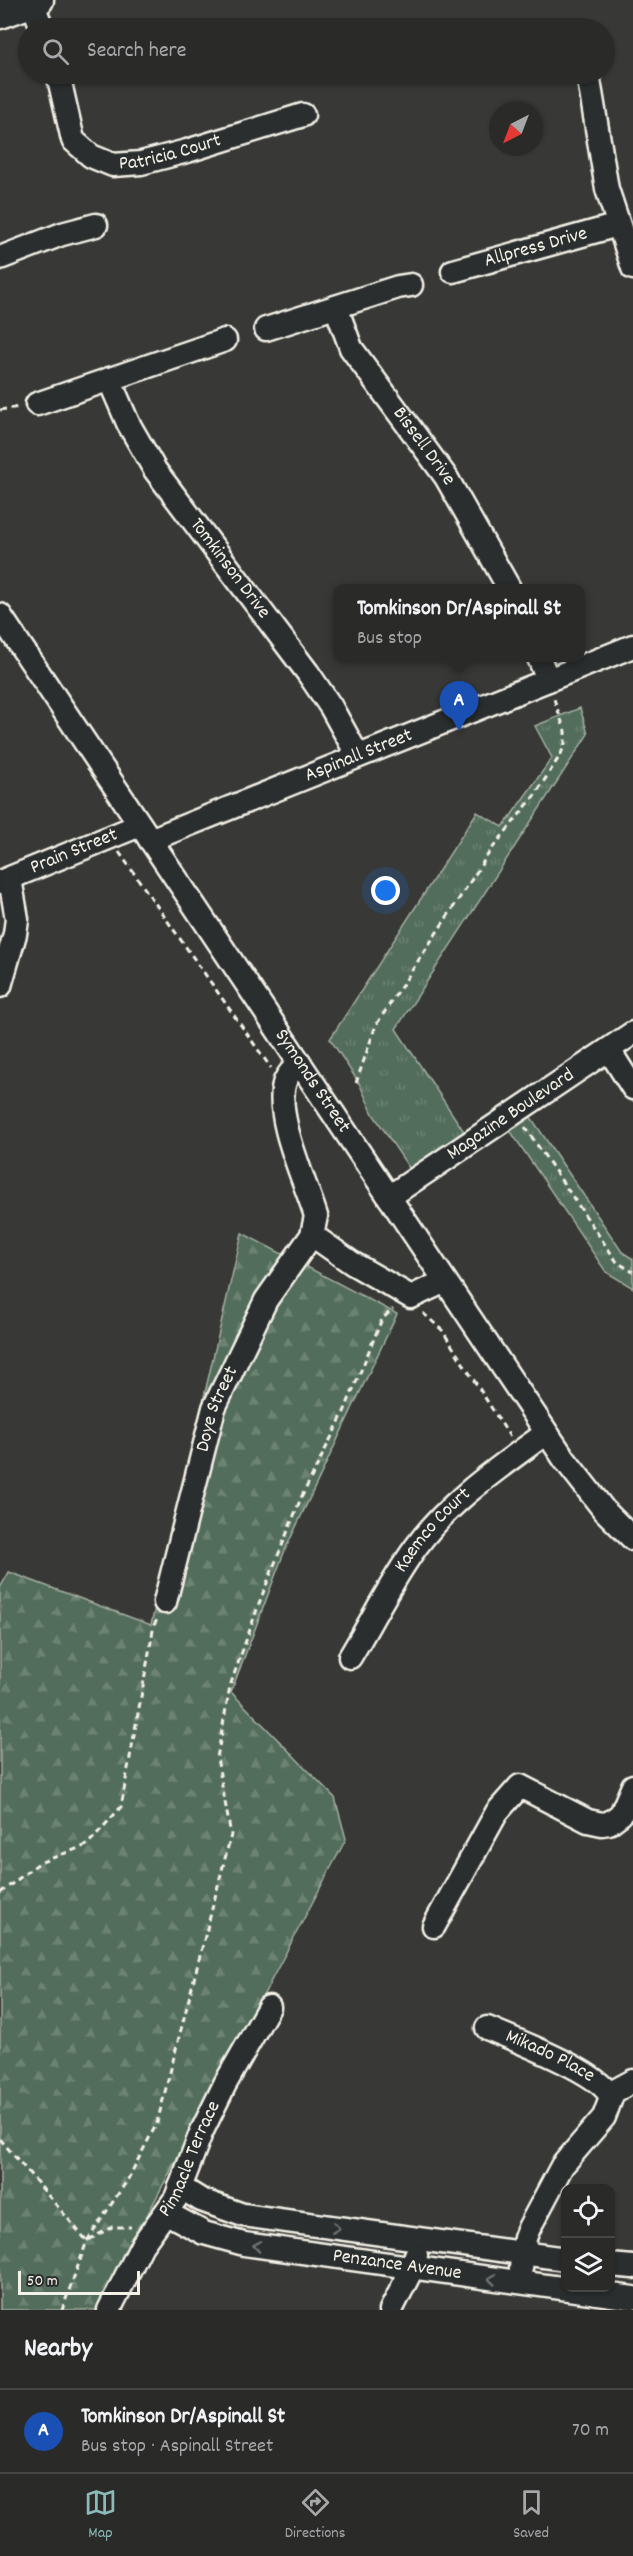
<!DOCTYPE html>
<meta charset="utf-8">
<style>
body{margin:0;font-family:Dekko,sans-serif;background:#363634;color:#f1f3f6}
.controls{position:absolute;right:18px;bottom:18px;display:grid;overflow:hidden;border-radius:12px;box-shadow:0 2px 4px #0004}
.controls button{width:54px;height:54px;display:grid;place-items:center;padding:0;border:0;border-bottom:2px solid #464645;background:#2a2a28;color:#f1f3f6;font:30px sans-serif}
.compass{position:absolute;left:489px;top:102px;width:54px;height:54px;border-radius:50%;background:#2a2a28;box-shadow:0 2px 4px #0004;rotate:222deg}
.scale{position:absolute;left:18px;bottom:15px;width:122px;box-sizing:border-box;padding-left:6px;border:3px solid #f4f1e8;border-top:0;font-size:16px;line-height:21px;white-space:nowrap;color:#f4f1e8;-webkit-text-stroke:4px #2a2d2e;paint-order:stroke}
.you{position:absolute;left:386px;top:891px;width:21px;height:21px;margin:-15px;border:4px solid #fff;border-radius:50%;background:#1a73e8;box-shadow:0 0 0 9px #1a73e833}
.badge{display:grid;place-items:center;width:39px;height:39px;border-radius:50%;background:#8bbbb9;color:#fff;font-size:20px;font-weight:700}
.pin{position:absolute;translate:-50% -50px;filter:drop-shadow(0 2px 3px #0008)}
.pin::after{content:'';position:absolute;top:32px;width:21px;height:18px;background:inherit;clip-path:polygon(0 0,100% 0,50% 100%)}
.popup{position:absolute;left:333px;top:584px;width:252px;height:78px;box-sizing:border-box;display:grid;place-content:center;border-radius:12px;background:#2a2a28;filter:drop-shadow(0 2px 4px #0005);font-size:20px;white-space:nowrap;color:#a5a7a8}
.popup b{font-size:22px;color:#f1f3f6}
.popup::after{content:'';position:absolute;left:50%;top:100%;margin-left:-12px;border:12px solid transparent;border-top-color:#2a2a28}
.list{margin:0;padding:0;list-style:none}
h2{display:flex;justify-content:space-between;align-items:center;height:78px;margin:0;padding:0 24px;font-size:26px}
h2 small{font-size:20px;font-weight:400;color:#a5a7a8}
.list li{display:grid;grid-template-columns:39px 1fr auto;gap:18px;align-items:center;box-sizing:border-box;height:84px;padding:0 24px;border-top:2px solid #464645}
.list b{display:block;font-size:22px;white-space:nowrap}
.list p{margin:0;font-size:20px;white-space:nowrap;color:#a5a7a8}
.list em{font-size:20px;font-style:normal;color:#a5a7a8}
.icon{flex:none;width:33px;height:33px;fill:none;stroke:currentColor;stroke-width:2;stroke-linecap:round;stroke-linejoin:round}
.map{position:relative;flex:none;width:633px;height:2310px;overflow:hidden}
.search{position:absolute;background:#2a2a28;box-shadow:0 2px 4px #0004;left:18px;right:18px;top:18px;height:66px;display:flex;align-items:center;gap:15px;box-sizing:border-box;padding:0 21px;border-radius:33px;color:#a5a7a8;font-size:22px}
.sheet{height:162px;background:#2a2a28}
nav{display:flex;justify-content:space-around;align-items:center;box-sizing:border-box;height:84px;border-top:2px solid #464645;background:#2a2a28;font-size:16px;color:#a5a7a8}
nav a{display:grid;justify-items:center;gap:3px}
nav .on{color:#8bbbb9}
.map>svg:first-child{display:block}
</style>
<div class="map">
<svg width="633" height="2310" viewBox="0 0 633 2310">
<defs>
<pattern id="grass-tufts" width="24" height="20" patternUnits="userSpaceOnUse" patternTransform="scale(1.5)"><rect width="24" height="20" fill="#536d5b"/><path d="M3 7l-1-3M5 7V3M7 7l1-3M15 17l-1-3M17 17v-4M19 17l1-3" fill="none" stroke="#6c8273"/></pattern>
<pattern id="forest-firs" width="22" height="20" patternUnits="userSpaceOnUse" patternTransform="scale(1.5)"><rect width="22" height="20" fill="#536d5b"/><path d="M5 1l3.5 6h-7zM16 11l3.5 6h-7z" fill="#6c8273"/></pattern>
</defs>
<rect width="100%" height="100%" fill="#383836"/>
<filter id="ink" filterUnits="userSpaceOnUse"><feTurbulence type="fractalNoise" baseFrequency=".0167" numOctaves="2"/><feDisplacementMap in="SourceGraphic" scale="12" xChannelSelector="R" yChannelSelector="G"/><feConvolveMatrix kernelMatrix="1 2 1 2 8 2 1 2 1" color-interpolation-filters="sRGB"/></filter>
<g filter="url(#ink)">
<!-- grass -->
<path fill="url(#grass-tufts)" stroke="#a4afa2" stroke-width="1.5" d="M580,708L588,734L396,1029L465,1133L412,1168H409L373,1114L359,1083L330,1039L477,812L503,827L552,758L535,726Z
M530,1116L622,1252L633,1259V1288L606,1272L509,1129Z"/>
<!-- forest -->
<path fill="url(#forest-firs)" stroke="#a4afa2" stroke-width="1.5" d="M242,1233L397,1314L285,1550L231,1692L335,1798L346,1839L97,2310H0V1588L9,1572L151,1625Z"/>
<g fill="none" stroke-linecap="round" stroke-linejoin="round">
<!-- minor casing -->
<g stroke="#f4f1e8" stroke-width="27">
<g id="minor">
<path d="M32,2L42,28"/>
<path id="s1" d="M58,74L73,140L91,156L113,165L141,163L187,151L303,115"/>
<path d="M588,74L607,189L633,268"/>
<path d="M0,258L62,234L96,225"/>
<path id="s2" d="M453,271L618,225"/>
<path id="s3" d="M336,307L351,348L446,477L509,588"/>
<path d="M266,329L398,287L411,285"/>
<path id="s4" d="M109,379L128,423L155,470L308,673L331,707L358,756"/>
<path d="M37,404L225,340"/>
<path id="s5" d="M0,615L565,1460L604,1510L633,1539"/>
<path d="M539,658L548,680"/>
<path id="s6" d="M150,840L633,646"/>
<path id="s7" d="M0,882L140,825"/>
<path d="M0,986L15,934L17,919L10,879"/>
<path d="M609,1050L633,1088"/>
<path id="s8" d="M389,1197L633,1033"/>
<path d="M312,1235L352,1263L411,1297L445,1281"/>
<path id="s9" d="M165,1602L214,1408L266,1300L312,1235L316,1216C306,1183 273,1114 285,1081C288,1074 294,1068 300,1063"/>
<path id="s10" d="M350,1657C372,1621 391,1581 416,1547C450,1500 500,1467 546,1433"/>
<path d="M434,1926L497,1812L520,1786L588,1821L602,1824L609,1823L621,1814L633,1786"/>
<path id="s11" d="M487,2028C513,2039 603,2073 611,2098L604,2117L562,2166L529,2228L525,2238L521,2268"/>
<path d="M609,2094L633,2081"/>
<path d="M180,2187L201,2200L243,2215L566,2259"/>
<path id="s12" d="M167,2213L204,2233L244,2244L633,2298"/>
<path d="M610,2265L633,2267"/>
<path id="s13" d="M109,2310L142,2245L176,2198L201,2133L225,2084L269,2007"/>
<path d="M391,2310L412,2269L416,2255"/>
</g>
</g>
<!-- major casing -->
<g stroke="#f4f1e8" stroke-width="33">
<path id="major" d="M0,14L39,0"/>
</g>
<!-- path -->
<path stroke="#f4f1e8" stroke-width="3" stroke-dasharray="6 4.5" stroke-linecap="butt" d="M0,410L19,407
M119,852L271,1068
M356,1083L376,1025L491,850L535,795L561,754L565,743V731L554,699
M525,1127L617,1262L633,1272
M423,1313L442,1330L510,1437
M0,1893L39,1863L87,1845L121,1807L154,1625L158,1618
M0,2139L87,2241L112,2227H131
M62,2310L87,2241L128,2179L157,2123L231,1835L217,1758L230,1686L261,1598L301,1498L344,1412L382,1319L393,1309"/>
<!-- minor -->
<use href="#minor" stroke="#2a2d2e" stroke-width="22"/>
<!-- major -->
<use href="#major" stroke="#2a2d2e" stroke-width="28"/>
</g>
<!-- one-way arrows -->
<defs><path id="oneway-chevron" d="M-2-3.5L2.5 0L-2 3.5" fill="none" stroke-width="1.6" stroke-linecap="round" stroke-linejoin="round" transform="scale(1.5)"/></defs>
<g stroke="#71726f">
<use href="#oneway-chevron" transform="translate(336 2228) rotate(8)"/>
<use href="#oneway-chevron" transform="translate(257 2246) rotate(-171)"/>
<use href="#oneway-chevron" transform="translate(492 2279) rotate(-173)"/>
</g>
</g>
<g text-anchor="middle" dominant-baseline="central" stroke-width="6" stroke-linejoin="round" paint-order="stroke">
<!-- street labels -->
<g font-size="20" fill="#f4f1e8" stroke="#2a2d2e">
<text stroke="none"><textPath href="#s1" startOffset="174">Patricia Court</textPath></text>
<text stroke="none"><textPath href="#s2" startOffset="86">Allpress Drive</textPath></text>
<text stroke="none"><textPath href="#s3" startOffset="166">Bissell Drive</textPath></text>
<text stroke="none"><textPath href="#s4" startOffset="226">Tomkinson Drive</textPath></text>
<text stroke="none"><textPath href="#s6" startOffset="225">Aspinall Street</textPath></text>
<text stroke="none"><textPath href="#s7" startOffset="80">Prain Street</textPath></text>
<text stroke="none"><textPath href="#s5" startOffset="561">Symonds Street</textPath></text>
<text stroke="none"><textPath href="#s8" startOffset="147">Magazine Boulevard</textPath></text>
<text stroke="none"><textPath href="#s9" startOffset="200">Doye Street</textPath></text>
<text stroke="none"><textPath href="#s10" startOffset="152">Kaemco Court</textPath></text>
<text stroke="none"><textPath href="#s11" startOffset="69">Mikado Place</textPath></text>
<text stroke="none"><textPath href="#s13" startOffset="172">Pinnacle Terrace</textPath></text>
<text stroke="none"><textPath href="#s12" startOffset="238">Penzance Avenue</textPath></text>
</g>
</g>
</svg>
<div class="controls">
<button><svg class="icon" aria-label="locate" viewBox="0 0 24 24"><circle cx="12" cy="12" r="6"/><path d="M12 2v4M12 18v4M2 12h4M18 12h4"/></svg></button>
<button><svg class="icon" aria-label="layers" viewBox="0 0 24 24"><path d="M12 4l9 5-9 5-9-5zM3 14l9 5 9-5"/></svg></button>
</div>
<svg class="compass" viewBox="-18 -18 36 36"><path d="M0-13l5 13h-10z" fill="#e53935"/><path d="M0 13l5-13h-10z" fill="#a5a7a8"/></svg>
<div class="scale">50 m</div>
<div class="you"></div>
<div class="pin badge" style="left:459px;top:731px;background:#1a4fb4">A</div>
<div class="popup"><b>Tomkinson Dr/Aspinall St</b>Bus stop</div>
<div class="search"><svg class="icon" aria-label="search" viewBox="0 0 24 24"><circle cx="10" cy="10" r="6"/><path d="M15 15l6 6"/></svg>Search here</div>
</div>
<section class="sheet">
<h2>Nearby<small></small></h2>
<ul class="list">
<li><span class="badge" style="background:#1a4fb4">A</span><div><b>Tomkinson Dr/Aspinall St</b><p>Bus stop · Aspinall Street</p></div><em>70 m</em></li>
</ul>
</section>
<nav>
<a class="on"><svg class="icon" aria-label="map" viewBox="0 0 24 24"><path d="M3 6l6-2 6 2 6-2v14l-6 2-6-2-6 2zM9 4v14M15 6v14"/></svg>Map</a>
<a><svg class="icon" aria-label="directions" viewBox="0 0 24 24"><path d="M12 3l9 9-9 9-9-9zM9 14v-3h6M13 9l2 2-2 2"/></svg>Directions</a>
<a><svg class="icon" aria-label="saved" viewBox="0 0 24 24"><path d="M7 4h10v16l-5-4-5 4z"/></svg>Saved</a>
</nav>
